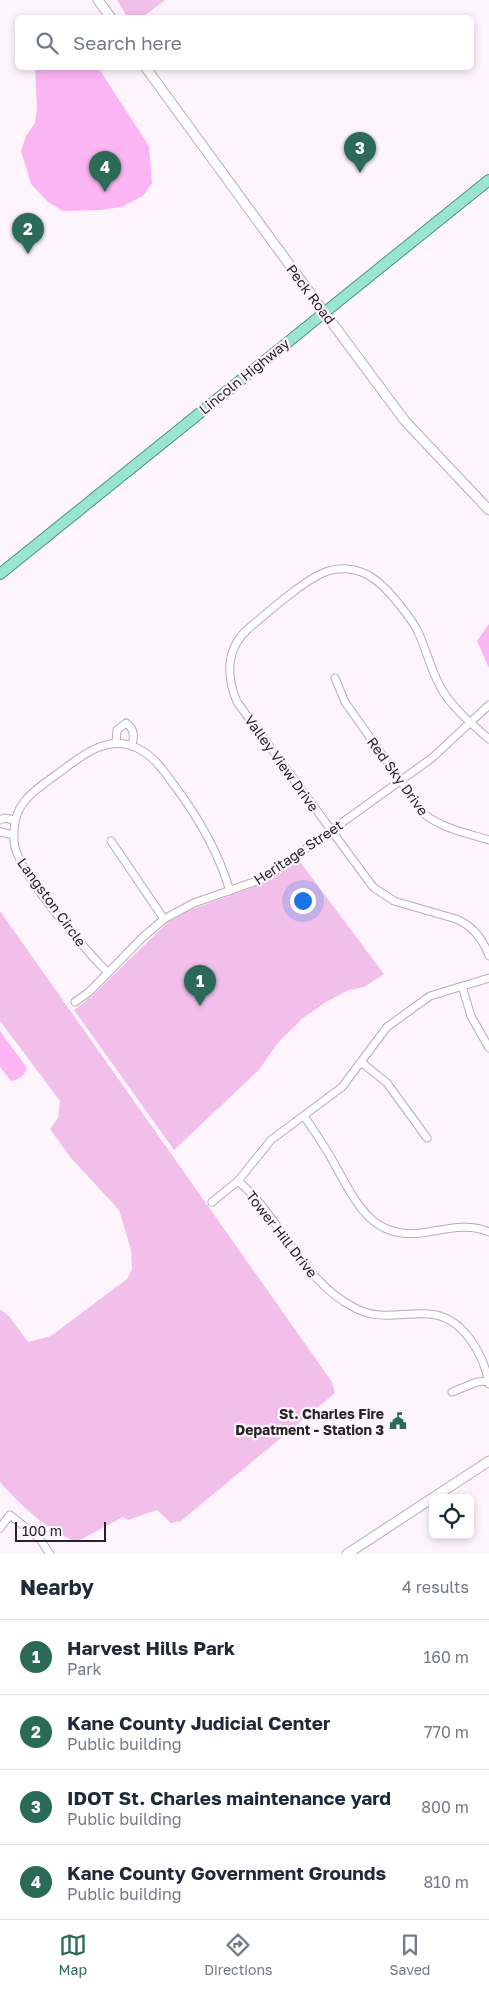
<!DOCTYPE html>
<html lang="en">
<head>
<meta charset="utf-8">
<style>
	body { margin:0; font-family:"Golos Text",sans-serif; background:#f2f2f3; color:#1f2937 }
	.controls { position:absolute; right:15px; bottom:15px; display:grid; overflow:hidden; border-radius:8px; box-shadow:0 2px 8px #0003 }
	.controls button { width:45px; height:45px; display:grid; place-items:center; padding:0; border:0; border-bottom:1px solid #e0e1e3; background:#fff; color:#1f2937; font:25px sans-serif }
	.scale { position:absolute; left:15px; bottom:12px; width:91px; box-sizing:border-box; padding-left:5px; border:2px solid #292328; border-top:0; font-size:14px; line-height:18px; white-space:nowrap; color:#292328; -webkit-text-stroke:4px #fdf4fc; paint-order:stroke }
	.you { position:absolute; left:302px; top:900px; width:18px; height:18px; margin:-12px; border:4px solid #fff; border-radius:50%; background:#1a73e8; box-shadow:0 0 0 8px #1a73e833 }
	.badge { display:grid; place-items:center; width:32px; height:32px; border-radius:50%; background:#2a6a57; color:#fff; font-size:16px; font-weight:700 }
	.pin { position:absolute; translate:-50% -41px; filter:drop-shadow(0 1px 2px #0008) }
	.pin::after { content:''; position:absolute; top:26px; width:18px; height:15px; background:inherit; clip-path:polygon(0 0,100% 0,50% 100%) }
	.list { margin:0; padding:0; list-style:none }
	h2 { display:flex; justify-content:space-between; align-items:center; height:65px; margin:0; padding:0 20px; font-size:21px }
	h2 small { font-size:16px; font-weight:400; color:#747a83 }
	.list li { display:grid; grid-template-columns:32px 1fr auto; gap:15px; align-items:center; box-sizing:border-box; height:75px; padding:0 20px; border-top:1px solid #e0e1e3 }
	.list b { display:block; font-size:19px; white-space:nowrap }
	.list p { margin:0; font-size:16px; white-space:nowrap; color:#747a83 }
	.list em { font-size:16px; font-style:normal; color:#747a83 }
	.icon { flex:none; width:28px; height:28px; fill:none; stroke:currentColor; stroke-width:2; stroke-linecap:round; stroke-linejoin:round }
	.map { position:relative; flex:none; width:489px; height:1554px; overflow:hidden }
	.search { position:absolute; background:#fff; box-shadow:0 2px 8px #0003; left:15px; right:15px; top:15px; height:55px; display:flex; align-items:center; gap:12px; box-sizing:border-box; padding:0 18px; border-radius:8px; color:#747a83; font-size:19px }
	.sheet { height:365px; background:#fff }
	nav { display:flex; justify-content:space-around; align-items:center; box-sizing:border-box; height:70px; border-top:1px solid #e0e1e3; background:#fff; font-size:14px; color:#747a83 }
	nav a { display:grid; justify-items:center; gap:2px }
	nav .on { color:#2a6a57 }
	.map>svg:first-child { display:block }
	.green { fill:#f1bfea }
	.water { fill:#fbb5f2 }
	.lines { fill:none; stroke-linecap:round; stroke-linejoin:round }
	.minor-casing { stroke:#baabb8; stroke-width:9 }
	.tertiary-casing { stroke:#baabb8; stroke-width:11 }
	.secondary-casing { stroke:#baabb8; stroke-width:11 }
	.primary-casing { stroke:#469681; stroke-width:12 }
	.minor { stroke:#fff; stroke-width:7 }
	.tertiary { stroke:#fff; stroke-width:9 }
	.secondary { stroke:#fff; stroke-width:9 }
	.primary { stroke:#9ae5d0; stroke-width:10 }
	.labels { text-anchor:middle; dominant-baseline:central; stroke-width:4.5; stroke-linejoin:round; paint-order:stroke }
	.street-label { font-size:14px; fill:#292328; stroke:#fdf4fc }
	.poi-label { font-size:14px; font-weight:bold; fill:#292328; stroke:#fdf4fc; text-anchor:end }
</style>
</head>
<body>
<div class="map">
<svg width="489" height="1554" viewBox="0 0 489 1554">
	<rect width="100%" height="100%" fill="#fdf4fc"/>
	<g class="green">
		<path d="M 117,0 L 165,0 L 143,17 L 128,18 Z"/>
		<path d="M 298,859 L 384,974 L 364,987 L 349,990 L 326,1002 L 303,1018 L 277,1044 L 259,1070 L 174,1150 L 74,1010 L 92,996 L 167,923 L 190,910 L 267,882 Z"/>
		<path d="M 0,911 L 332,1382 L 335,1393 L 181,1521 L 171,1523 L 157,1510 L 128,1520 L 123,1517 L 76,1542 C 46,1529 21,1506 0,1482 L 0,1309 L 9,1316 L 28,1342 L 51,1336 L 127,1279 L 132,1269 L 131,1250 L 119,1210 L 71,1158 L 50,1129 L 58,1118 L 60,1101 L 0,1021 Z"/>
	</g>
	<g class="water">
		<path d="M 35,68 L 99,69 L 149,146 L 152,183 L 143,196 L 122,207 L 100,210 L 63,211 L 48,202 L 31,184 L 21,151 L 26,136 L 35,123 L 37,107 Z"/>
		<path d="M 489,624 L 489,668 L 477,641 Z"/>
		<path d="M 0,1031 L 27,1068 C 26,1074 17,1081 11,1081 L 0,1067 Z"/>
	</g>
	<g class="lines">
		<g class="minor-casing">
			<g id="minor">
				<path d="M 335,678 L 345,702 L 424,814 C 444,829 466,833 489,840"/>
				<path d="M 489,739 C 473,725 456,711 444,693 C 432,675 428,654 419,634 C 414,622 406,613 398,603 C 380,580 359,562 328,571 C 306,578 267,613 248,629 C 226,648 226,676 237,702 L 373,887 L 394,901 L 456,919 C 473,926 483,939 489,956"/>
				<path d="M 116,743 L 117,730 L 126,723 C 135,730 134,735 132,746"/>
				<path d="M 0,820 L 4,818 L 15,820"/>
				<path d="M 0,832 L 14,835"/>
				<path d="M 111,841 L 164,919"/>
				<path d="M 108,973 C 85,949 17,873 14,842 C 13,828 15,813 24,802 C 32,791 45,783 56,775 C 79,758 106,733 137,748 C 154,756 163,770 174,785 C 199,818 218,851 230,891"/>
				<path d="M 462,986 L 471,1016 L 489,1048"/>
				<path d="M 75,1002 L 89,992 L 143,937 L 164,919 L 194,903 L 265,878 L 432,758 L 489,705"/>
				<path d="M 361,1062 L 387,1083 L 427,1138"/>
				<path d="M 304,1116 C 315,1132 326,1148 335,1165 C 356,1202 371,1239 421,1233 C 443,1230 468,1222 489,1232"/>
				<path d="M 238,1181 C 282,1218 300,1280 355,1308 C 379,1321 404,1312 429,1314 C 463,1316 484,1355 489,1384"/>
				<path d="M 212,1202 L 238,1181 L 271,1140 L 342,1087 L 387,1027 L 430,996 L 489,978"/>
				<path d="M 452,1392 L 477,1382 L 489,1381"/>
				<path d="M 0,1528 L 10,1515 L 39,1538 L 50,1554"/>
			</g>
		</g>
		<g class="tertiary-casing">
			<g id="tertiary">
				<path d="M 324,312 L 405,421 L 489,510"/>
				<path d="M 347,1554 L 489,1461"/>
			</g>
		</g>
		<g class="secondary-casing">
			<g id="secondary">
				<path d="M 98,0 L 111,18"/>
				<path d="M 146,68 L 324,312"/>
			</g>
		</g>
		<g class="primary-casing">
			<path id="primary" d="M 0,574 L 489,180"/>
		</g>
		<use href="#minor" class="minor"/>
		<use href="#tertiary" class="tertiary"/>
		<use href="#secondary" class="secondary"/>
		<use href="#primary" class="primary"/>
	</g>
	<defs>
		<g id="civic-bare" transform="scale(1.35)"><path d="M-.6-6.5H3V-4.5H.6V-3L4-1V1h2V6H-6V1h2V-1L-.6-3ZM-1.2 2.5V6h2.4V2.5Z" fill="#2a6a57" stroke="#fdf4fc" stroke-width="2.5" paint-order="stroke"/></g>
	</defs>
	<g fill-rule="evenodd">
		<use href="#civic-bare" x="398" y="1421"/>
	</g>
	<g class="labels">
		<g class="street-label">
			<text transform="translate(311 294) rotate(53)">Peck Road</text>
			<text transform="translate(244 376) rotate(-39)">Lincoln Highway</text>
			<text transform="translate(282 763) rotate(54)">Valley View Drive</text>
			<text transform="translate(398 776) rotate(54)">Red Sky Drive</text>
			<text transform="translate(298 852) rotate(-34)">Heritage Street</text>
			<text transform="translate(52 902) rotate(54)">Langston Circle</text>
			<text transform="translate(282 1234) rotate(52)">Tower Hill Drive</text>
		</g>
		<g class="poi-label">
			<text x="384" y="1413">St. Charles Fire<tspan x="384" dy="16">Depatment - Station 3</tspan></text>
		</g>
	</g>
</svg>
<div class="controls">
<button><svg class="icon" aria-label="locate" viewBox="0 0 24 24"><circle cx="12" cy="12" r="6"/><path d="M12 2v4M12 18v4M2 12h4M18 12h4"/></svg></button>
</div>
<div class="scale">100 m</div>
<div class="you"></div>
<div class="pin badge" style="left:200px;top:1006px">1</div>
<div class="pin badge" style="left:28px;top:254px">2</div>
<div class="pin badge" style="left:360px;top:173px">3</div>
<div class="pin badge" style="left:105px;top:192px">4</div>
<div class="search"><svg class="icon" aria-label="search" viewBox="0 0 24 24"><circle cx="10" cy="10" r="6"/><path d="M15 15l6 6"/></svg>Search here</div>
</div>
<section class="sheet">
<h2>Nearby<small>4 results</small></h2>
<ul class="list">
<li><span class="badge">1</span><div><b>Harvest Hills Park</b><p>Park</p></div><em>160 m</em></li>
<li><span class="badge">2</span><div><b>Kane County Judicial Center</b><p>Public building</p></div><em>770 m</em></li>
<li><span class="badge">3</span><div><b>IDOT St. Charles maintenance yard</b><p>Public building</p></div><em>800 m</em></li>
<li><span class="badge">4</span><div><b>Kane County Government Grounds</b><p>Public building</p></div><em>810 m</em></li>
</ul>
</section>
<nav>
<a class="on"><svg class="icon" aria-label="map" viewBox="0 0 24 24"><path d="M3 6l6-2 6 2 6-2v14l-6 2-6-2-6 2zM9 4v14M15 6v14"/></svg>Map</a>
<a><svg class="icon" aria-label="directions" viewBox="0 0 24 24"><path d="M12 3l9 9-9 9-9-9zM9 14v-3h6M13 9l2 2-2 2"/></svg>Directions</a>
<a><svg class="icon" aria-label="saved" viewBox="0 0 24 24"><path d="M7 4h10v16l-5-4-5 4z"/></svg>Saved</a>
</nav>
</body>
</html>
